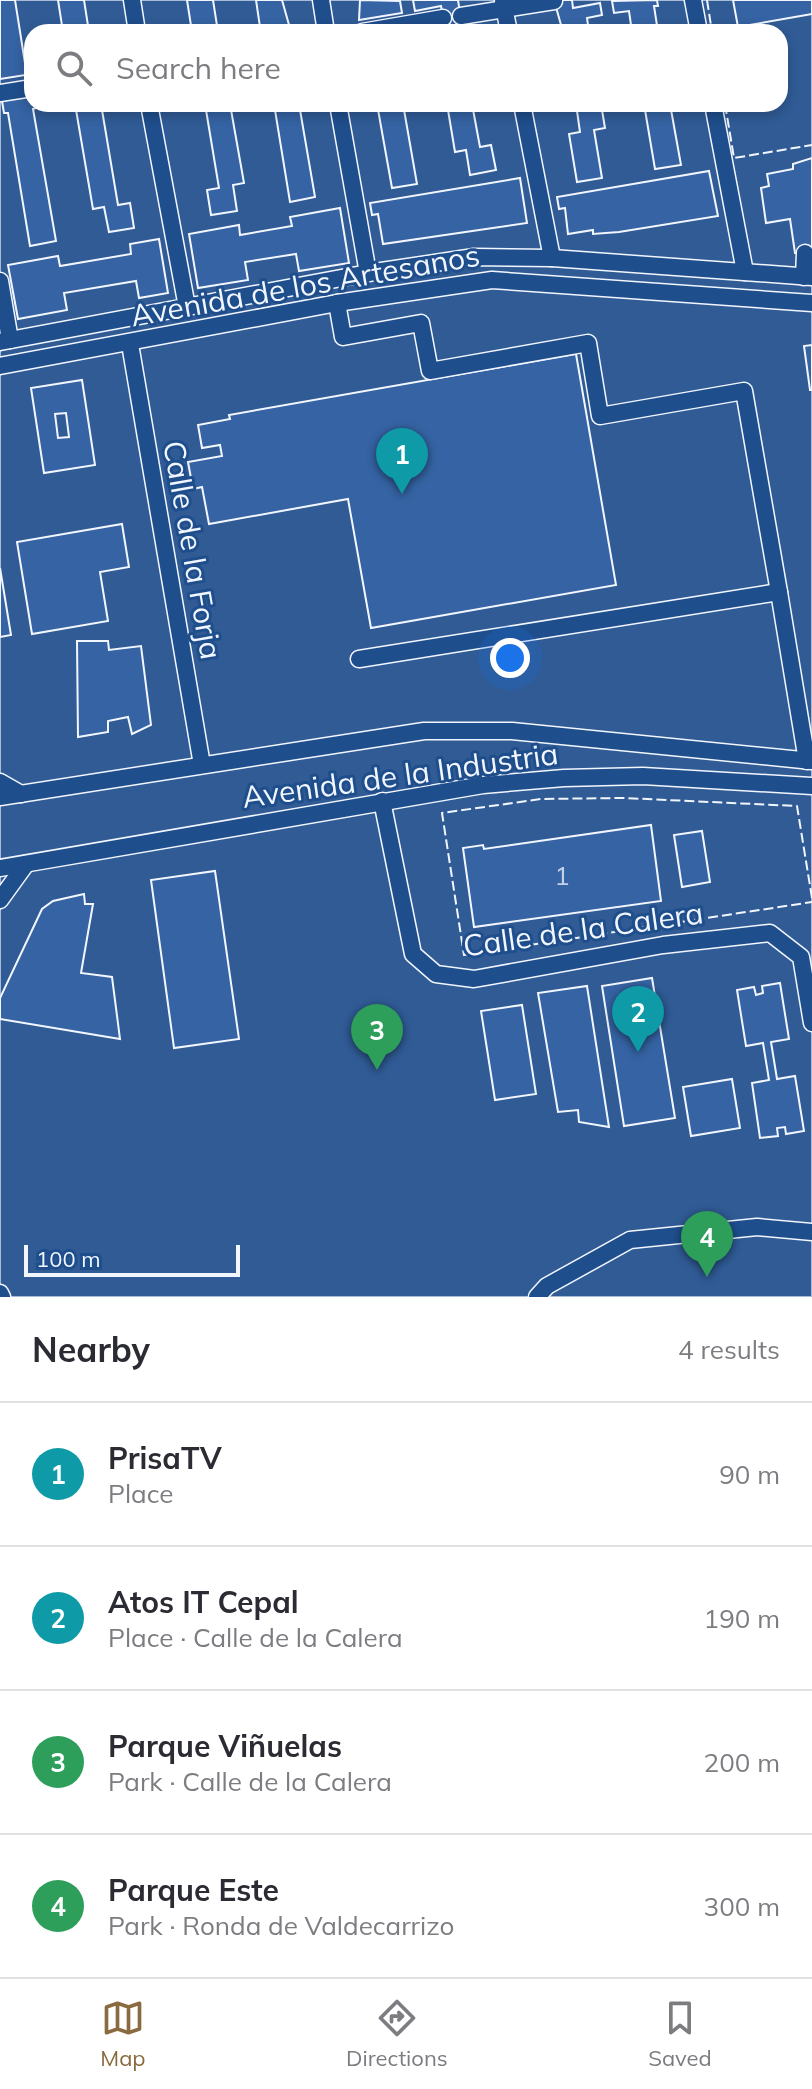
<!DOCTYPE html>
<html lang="en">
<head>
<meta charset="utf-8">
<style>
	body { margin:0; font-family:Mulish,sans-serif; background:#f7f7f7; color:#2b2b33 }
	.scale { position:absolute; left:24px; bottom:20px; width:216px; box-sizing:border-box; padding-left:8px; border:4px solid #f2f6ff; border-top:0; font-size:22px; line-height:28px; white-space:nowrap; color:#f2f6ff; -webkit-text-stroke:6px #1f4e8c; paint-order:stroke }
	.you { position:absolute; left:510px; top:658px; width:28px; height:28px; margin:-20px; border:6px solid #fff; border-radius:50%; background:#1a73e8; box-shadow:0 0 0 12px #1a73e833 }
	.badge { display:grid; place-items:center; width:52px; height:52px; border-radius:50%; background:#8a6a3f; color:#fff; font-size:26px; font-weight:700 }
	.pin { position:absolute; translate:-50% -66px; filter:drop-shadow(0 2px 4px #0008) }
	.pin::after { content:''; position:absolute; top:42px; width:28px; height:24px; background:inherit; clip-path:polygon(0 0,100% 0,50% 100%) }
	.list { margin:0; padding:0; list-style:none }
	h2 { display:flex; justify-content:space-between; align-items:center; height:104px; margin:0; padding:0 32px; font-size:34px }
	h2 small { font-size:26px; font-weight:400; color:#7c7c81 }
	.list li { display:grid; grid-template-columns:52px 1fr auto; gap:24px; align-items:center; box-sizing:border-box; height:144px; padding:0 32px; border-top:2px solid #e1e1e2 }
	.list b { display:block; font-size:30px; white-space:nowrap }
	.list p { margin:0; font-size:26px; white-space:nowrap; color:#7c7c81 }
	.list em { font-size:26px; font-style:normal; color:#7c7c81 }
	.icon { flex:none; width:44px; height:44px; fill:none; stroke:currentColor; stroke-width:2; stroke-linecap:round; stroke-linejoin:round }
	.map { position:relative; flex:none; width:812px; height:1297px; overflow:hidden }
	.search { position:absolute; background:#fff; box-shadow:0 4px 12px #0003; left:24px; right:24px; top:24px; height:88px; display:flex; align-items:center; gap:20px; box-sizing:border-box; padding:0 28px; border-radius:24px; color:#7c7c81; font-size:30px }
	.sheet { height:680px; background:#fff }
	nav { display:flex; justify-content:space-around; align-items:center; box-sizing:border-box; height:112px; border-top:2px solid #e1e1e2; background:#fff; font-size:22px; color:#7c7c81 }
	nav a { display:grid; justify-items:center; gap:4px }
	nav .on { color:#8a6a3f }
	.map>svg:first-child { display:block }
	.built { fill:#305b95; stroke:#a8bbd7; stroke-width:2; fill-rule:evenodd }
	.building { fill:#3563a3; stroke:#f2f6ff; stroke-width:2; fill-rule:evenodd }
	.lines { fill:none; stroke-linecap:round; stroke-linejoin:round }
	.minor-casing { stroke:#f2f6ff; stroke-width:19 }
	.minor { stroke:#1f4e8c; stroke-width:16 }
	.fence { stroke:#f2f6ff; stroke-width:2; stroke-dasharray:10 4; stroke-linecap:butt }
	.labels { text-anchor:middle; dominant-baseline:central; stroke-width:6; stroke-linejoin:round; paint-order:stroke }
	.number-label { font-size:26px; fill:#c3d1e8 }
	.street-label { font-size:30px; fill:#f2f6ff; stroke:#1f4e8c }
</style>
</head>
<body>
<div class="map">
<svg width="812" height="1297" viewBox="0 0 812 1297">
	<rect width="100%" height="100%" fill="#1f4e8c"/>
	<path class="built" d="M 0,0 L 812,0 L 812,1297 L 0,1297 ZM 32,32 L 780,32 L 780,104 L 32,104 Z"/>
	<g class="building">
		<path d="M 0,0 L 15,0 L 25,63 L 32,61 L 32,74 L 0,79 Z"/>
		<path d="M 58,0 L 84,0 L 89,32 L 63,32 Z"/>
		<path d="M 187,0 L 213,0 L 218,32 L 192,32 Z"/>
		<path d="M 256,0 L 282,0 L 291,32 L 247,32 L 246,29 L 260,27 Z"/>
		<path d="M 360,0 L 400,1 L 402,13 L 359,20 Z"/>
		<path d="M 413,0 L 458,0 L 463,32 L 421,32 L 445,28 L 441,6 L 415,11 Z"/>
		<path d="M 554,0 L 572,0 L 573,8 L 600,3 L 602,15 L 587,18 L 589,32 L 563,32 Z"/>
		<path d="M 657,0 L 658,6 L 654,6 L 658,32 L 632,32 L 629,11 L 614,13 L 612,1 Z"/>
		<path d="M 733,0 L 812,0 L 812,14 L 738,27 Z"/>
		<path d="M 32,96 L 32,104 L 47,104 L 33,109 L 56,241 L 30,246 L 8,113 L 4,113 L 2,101 Z"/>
		<path d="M 75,104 L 101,104 L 118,205 L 130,203 L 134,228 L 109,232 L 104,207 L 93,209 Z"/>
		<path d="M 205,104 L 230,104 L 244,183 L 233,185 L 237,211 L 211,215 L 207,190 L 219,188 Z"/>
		<path d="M 274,104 L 299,104 L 315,197 L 290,202 Z"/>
		<path d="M 377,104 L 403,104 L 417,184 L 392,188 Z"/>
		<path d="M 447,104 L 472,104 L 480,147 L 491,145 L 496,170 L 470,175 L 466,150 L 455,152 Z"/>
		<path d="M 576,104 L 601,104 L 605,128 L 594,130 L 602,178 L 577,182 L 569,134 L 580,132 Z"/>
		<path d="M 644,104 L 670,104 L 681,165 L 655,169 Z"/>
		<path d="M 812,158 L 812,254 L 795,253 L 790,219 L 766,223 L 761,188 L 769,186 L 767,174 L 793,169 L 793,164 Z"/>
		<path d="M 709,171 L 718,216 L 619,232 L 593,234 L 593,230 L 568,234 L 565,208 L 559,209 L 557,197 Z"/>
		<path d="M 520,178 L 527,223 L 383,244 L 378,214 L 372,215 L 370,203 Z"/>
		<path d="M 340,208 L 349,263 L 299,271 L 296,254 L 245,262 L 248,280 L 198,288 L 189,234 L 239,225 L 240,235 L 292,226 L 290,217 Z"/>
		<path d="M 159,239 L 168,293 L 139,298 L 136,281 L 64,293 L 67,310 L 18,319 L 8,265 L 58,256 L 60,266 L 131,254 L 130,244 Z"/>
		<path d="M 812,345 L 812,390 L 810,390 L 804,346 Z"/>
		<path d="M 576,354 L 616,585 L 371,628 L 348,499 L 209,524 L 202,487 L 193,489 L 188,462 L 222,456 L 220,445 L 202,448 L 198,425 L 230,419 L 229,415 Z"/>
		<path d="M 82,380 L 95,465 L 44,473 L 31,388 ZM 66,413 L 69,437 L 58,438 L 55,414 Z"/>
		<path d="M 122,524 L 129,567 L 100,572 L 108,621 L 32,634 L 17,542 Z"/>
		<path d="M 0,568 L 11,635 L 0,637 Z"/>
		<path d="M 77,641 L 108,641 L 109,650 L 141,646 L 151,725 L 132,734 L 128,717 L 108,721 L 108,732 L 78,737 Z"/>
		<path d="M 651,825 L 661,901 L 474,927 L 463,848 L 483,845 L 484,849 Z"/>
		<path d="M 702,831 L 710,882 L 682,887 L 674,835 Z"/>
		<path d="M 215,871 L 239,1039 L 174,1048 L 151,880 Z"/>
		<path d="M 84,894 L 85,904 L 93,904 L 81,973 L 112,977 L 120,1039 L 0,1019 L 0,998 L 42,909 L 53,901 Z"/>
		<path d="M 652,978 L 675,1118 L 624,1126 L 602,986 Z"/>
		<path d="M 780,983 L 789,1039 L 771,1042 L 777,1079 L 795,1076 L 804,1131 L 786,1134 L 785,1127 L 777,1128 L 778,1136 L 760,1138 L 752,1083 L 769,1080 L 763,1043 L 746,1046 L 737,990 L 754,987 L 756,995 L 763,993 L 762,986 Z"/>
		<path d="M 587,986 L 609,1127 L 579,1122 L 578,1110 L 558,1112 L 538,993 Z"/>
		<path d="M 522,1005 L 536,1094 L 495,1100 L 481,1011 Z"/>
		<path d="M 732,1079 L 740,1128 L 691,1136 L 683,1087 Z"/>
	</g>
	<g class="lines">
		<g class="minor-casing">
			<g id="minor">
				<path d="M 132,0 L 137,32"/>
				<path d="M 321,0 L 326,32"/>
				<path d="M 693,0 L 699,32"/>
				<path d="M 503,2 L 509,32"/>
				<path d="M 461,16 L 554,1"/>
				<path d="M 362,32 L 443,18"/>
				<path d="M 0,93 L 32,88"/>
				<path d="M 149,104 L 187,307"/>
				<path d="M 338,104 L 368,273"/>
				<path d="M 522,104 L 552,258"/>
				<path d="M 713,104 L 745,272"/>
				<path d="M 804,277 L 805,253"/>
				<path d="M 0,281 L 10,340"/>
				<path d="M 337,303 L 343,337 L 421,323 L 430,371 L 588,343 L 600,416 L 744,391 L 779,592"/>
				<path d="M 0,342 L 368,273 L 474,257 L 552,258 L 812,277"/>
				<path d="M 130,344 L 202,765"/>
				<path d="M 0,366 L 337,303 L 492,280 L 812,303"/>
				<path d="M 359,659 L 779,592 L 807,761"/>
				<path d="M 0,782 L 21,794"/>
				<path d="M 0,797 L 424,731 L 512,731 L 812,761"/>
				<path d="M 382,801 L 413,954 L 436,974 L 474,979 L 663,945 L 770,933 L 801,957 L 812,1023"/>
				<path d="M 0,868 L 483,785 L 564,778 L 643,776 L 812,786"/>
				<path d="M 0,900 L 26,864"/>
				<path d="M 0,1293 L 2,1297"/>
				<path d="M 537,1297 L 547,1286 L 630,1240 L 757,1227 L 812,1232"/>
			</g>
		</g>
		<use href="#minor" class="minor"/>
		<g class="fence">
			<path d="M 707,0 L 712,32"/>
			<path d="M 725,104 L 734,158 L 812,145"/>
			<path d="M 812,898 L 797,806 L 624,798 L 541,799 L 442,813 L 464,955 L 812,902"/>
		</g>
	</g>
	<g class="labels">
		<g class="number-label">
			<text x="562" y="875">1</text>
		</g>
		<g class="street-label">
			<text transform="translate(305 285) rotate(-10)">Avenida de los Artesanos</text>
			<text transform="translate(193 550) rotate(80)">Calle de la Forja</text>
			<text transform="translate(400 775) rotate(-8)">Avenida de la Industria</text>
			<text transform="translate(583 929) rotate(-8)">Calle de la Calera</text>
		</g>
	</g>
</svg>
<div class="scale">100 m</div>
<div class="you"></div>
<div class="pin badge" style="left:402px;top:494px;background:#0f9aa8">1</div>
<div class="pin badge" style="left:638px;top:1052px;background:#0f9aa8">2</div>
<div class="pin badge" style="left:377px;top:1070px;background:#2e9e5b">3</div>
<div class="pin badge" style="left:707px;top:1277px;background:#2e9e5b">4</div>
<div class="search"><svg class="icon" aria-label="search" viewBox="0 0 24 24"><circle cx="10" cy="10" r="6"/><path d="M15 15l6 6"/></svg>Search here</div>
</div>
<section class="sheet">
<h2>Nearby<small>4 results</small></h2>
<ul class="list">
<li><span class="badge" style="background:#0f9aa8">1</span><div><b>PrisaTV</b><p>Place</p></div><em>90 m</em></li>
<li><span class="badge" style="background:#0f9aa8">2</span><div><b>Atos IT Cepal</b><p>Place · Calle de la Calera</p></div><em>190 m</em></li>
<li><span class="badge" style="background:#2e9e5b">3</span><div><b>Parque Viñuelas</b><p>Park · Calle de la Calera</p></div><em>200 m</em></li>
<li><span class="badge" style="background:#2e9e5b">4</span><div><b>Parque Este</b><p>Park · Ronda de Valdecarrizo</p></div><em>300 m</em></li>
</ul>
</section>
<nav>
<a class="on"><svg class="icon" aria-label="map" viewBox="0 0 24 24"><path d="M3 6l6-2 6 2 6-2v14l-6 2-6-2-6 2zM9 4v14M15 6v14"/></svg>Map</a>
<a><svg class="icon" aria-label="directions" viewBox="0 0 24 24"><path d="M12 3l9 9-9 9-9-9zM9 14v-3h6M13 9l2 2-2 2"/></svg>Directions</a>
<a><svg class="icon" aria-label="saved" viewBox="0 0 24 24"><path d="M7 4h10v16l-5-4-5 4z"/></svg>Saved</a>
</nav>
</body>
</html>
